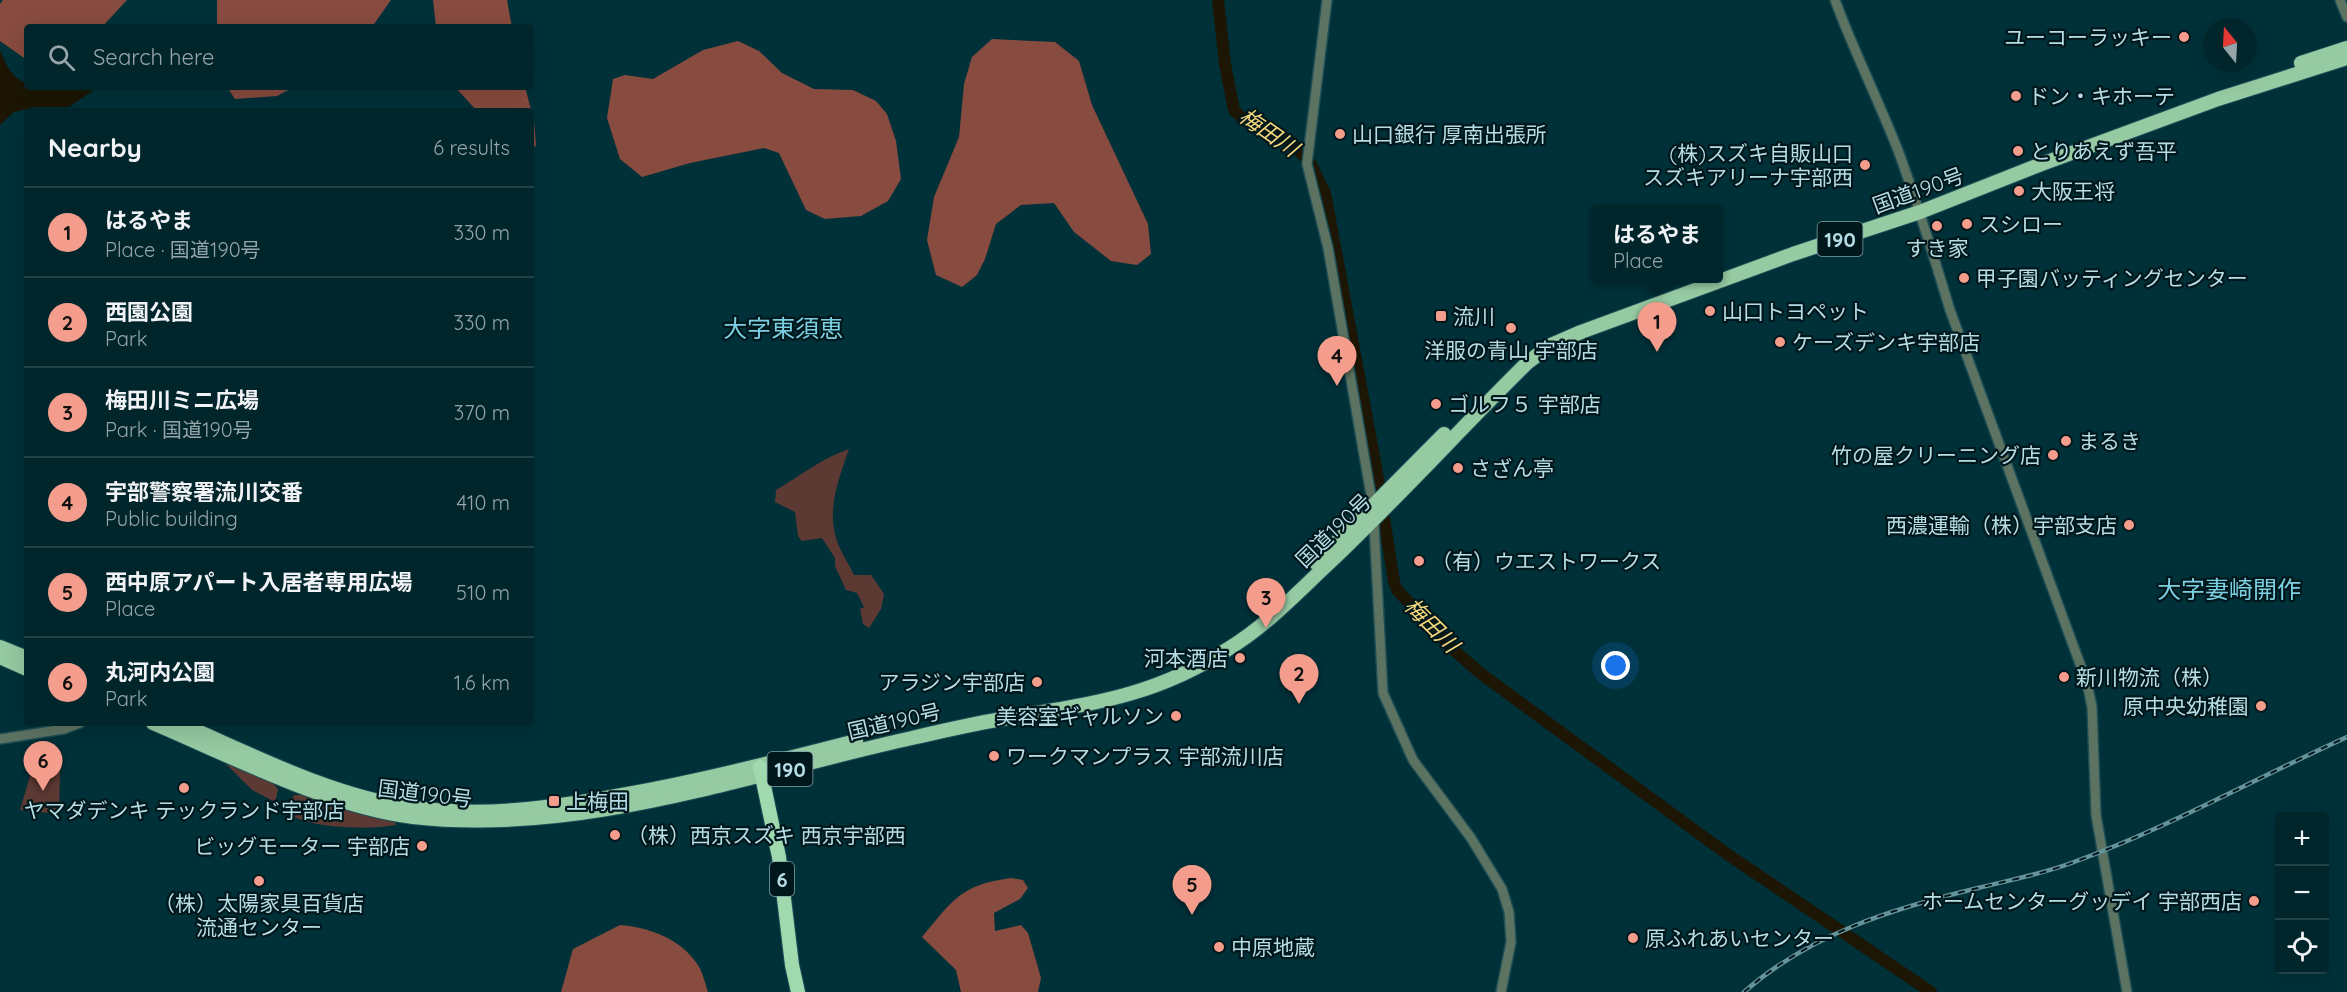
<!DOCTYPE html>
<html lang="en">
<head>
<meta charset="utf-8">
<style>
	body { margin:0; font-family:Quicksand,"Noto Sans JP",sans-serif; background:#0a2d33; color:#f1f3f6 }
	.controls { position:absolute; right:18px; bottom:18px; display:grid; overflow:hidden; border-radius:6px; box-shadow:0 6px 24px #0002 }
	.controls button { width:54px; height:54px; display:grid; place-items:center; padding:0; border:0; border-bottom:2px solid #224247; background:#00252b; color:#f1f3f6; font:30px sans-serif }
	.compass { position:absolute; left:2203px; top:18px; width:54px; height:54px; border-radius:50%; background:#00252b; box-shadow:0 6px 24px #0002; rotate:342deg }
	.you { position:absolute; left:1616px; top:666px; width:21px; height:21px; margin:-15px; border:4px solid #fff; border-radius:50%; background:#1a73e8; box-shadow:0 0 0 9px #1a73e833 }
	.badge { display:grid; place-items:center; width:39px; height:39px; border-radius:50%; background:#f49d8c; color:#111; font-size:20px; font-weight:700 }
	.pin { position:absolute; translate:-50% -50px; filter:drop-shadow(0 2px 3px #0008) }
	.pin::after { content:''; position:absolute; top:32px; width:21px; height:18px; background:inherit; clip-path:polygon(0 0,100% 0,50% 100%) }
	.popup { position:absolute; left:1591px; top:205px; width:132px; height:78px; box-sizing:border-box; display:grid; place-content:center; border-radius:6px; background:#00252b; filter:drop-shadow(0 2px 4px #0005); font-size:20px; white-space:nowrap; color:#95a5a9 }
	.popup b { font-size:22px; color:#f1f3f6 }
	.popup::after { content:''; position:absolute; left:50%; top:100%; margin-left:-12px; border:12px solid transparent; border-top-color:#00252b }
	.list { margin:0; padding:0; list-style:none }
	h2 { display:flex; justify-content:space-between; align-items:center; height:78px; margin:0; padding:0 24px; font-size:26px }
	h2 small { font-size:20px; font-weight:400; color:#95a5a9 }
	.list li { display:grid; grid-template-columns:39px 1fr auto; gap:18px; align-items:center; box-sizing:border-box; height:90px; padding:0 24px; border-top:2px solid #224247 }
	.list b { display:block; font-size:22px; white-space:nowrap }
	.list p { margin:0; font-size:20px; white-space:nowrap; color:#95a5a9 }
	.list em { font-size:20px; font-style:normal; color:#95a5a9 }
	.icon { flex:none; width:33px; height:33px; fill:none; stroke:currentColor; stroke-width:2; stroke-linecap:round; stroke-linejoin:round }
	.map { position:relative; flex:none; width:2347px; height:992px; overflow:hidden }
	.search { position:absolute; background:#00252b; box-shadow:0 6px 24px #0002; left:24px; top:24px; width:510px; height:66px; display:flex; align-items:center; gap:15px; box-sizing:border-box; padding:0 21px; border-radius:6px; color:#95a5a9; font-size:22px }
	.panel { position:absolute; background:#00252b; box-shadow:0 6px 24px #0002; left:24px; top:108px; width:510px; height:618px; border-radius:6px }
	.map>svg:first-child { display:block }
	.green { fill:#5c3932 }
	.forest { fill:#884b3f }
	.water { fill:#1d1604 }
	.lines { fill:none; stroke-linecap:round; stroke-linejoin:round }
	.river { stroke:#1d1604; stroke-width:12 }
	.tertiary-casing { stroke:#1d4d55; stroke-width:12 }
	.trunk-casing { stroke:#1d4d55; stroke-width:16 }
	.motorway-casing { stroke:#1d4d55; stroke-width:16 }
	.tertiary { stroke:#5d7362; stroke-width:9 }
	.trunk { stroke:#96caa2; stroke-width:14 }
	.motorway { stroke:#9fd9ad; stroke-width:14 }
	.rail-casing { stroke:#66929a; stroke-width:4.5 }
	.rail { stroke:#00171c; stroke-width:2; stroke-dasharray:7; stroke-linecap:butt }
	.poi-dot { fill:#f49d8c; stroke:#00171c; stroke-width:2 }
	.labels { text-anchor:middle; dominant-baseline:central; stroke-width:4.5; stroke-linejoin:round; paint-order:stroke }
	.shield { fill:#00171c; stroke:#7fa2a9; stroke-width:1.5 }
	.shield-label { font-size:20px; font-weight:bold; fill:#b6dde5 }
	.poi-label { font-size:21px; fill:#b6dde5; stroke:#00171c; text-anchor:start }
	.street-label { font-size:21px; fill:#b6dde5; stroke:#00171c }
	.water-label { font-size:22px; font-style:italic; fill:#f5d87d; stroke:#00171c }
	.quarter-label { font-size:24px; fill:#7bcfe0; stroke:#00171c }
</style>
</head>
<body>
<div class="map">
<svg width="2347" height="992" viewBox="0 0 2347 992">
	<rect width="100%" height="100%" fill="#003139"/>
	<g class="green">
		<path d="M 849,449 C 839,479 826,509 837,541 C 841,553 849,564 854,575 L 871,575 L 884,594 L 881,609 L 869,628 L 863,624 L 860,609 L 864,607 L 857,593 L 846,590 L 835,566 L 835,558 L 822,538 L 802,541 L 798,536 L 795,512 L 775,502 L 776,490 C 800,476 822,458 849,449 Z"/>
		<path d="M 221,759 L 272,782 L 278,789 L 276,799 L 273,801 L 252,790 Z"/>
		<path d="M 32,769 L 60,772 L 59,814 L 20,810 Z"/>
		<path d="M 294,795 L 306,795 L 340,807 L 395,822 L 396,825 C 369,830 310,829 287,813 L 287,808 Z"/>
	</g>
	<g class="forest">
		<path d="M 3,0 L 127,0 L 102,27 L 27,27 L 27,60 L 0,41 L 0,4 Z"/>
		<path d="M 217,0 L 391,0 L 372,27 L 217,27 Z"/>
		<path d="M 433,0 L 507,0 L 512,27 L 436,27 Z"/>
		<path d="M 992,39 L 1055,42 L 1079,61 L 1092,105 L 1148,224 L 1151,254 L 1137,265 L 1111,261 L 1074,232 L 1054,203 L 1021,205 L 996,224 L 985,259 L 977,275 L 962,287 L 936,275 L 927,240 L 934,197 L 959,137 L 964,84 L 972,57 Z"/>
		<path d="M 738,41 L 759,51 L 782,73 L 814,89 L 853,90 L 876,101 L 887,114 L 896,141 L 901,179 L 888,201 L 861,216 L 825,219 L 806,210 L 779,153 L 764,148 L 690,163 L 642,177 L 620,159 L 607,118 L 613,79 L 625,75 L 653,79 L 703,50 Z"/>
		<path d="M 227,87 L 294,87 L 277,96 L 235,99 Z"/>
		<path d="M 455,87 L 525,87 L 534,121 L 536,145 L 531,151 L 531,111 L 477,111 Z"/>
		<path d="M 1011,878 L 1023,880 L 1028,888 L 1020,899 L 994,913 L 995,931 L 1021,925 L 1028,933 L 1041,978 L 1038,992 L 961,992 L 956,970 L 922,937 C 953,900 960,885 1011,878 Z"/>
		<path d="M 620,925 C 649,927 681,939 698,965 C 703,973 705,983 708,992 L 561,992 L 573,949 Z"/>
	</g>
	<path class="water" d="M 0,50 C 6,64 11,78 27,83 L 27,87 L 98,87 L 69,107 L 35,107 L 14,112 L 0,125 Z"/>
	<g class="lines">
		<path class="river" d="M 1218,0 L 1225,64 L 1234,110 L 1244,120 L 1290,141 L 1311,164 L 1325,193 L 1376,467 L 1394,582 L 1397,590 L 1455,651 L 1480,673 L 1727,854 L 1931,992"/>
		<g class="tertiary-casing">
			<g id="tertiary">
				<path d="M 1327,0 L 1307,164 L 1328,248 L 1373,507 L 1383,693 L 1413,760 L 1471,838 L 1502,889 L 1509,912 L 1511,942 L 1501,992"/>
				<path d="M 1835,0 C 1854,52 1879,101 1899,153 C 1918,205 1934,257 1950,310 L 2087,683 L 2092,707 L 2096,815 L 2127,992"/>
				<path d="M 2340,0 L 2347,17"/>
				<path d="M 0,739 L 64,729 L 80,723"/>
			</g>
		</g>
		<g class="trunk-casing">
			<g id="trunk">
				<path d="M 2301,63 L 2347,48"/>
				<path d="M 1316,563 L 1444,434"/>
				<path d="M 0,647 L 27,658"/>
				<path d="M 0,657 L 27,669"/>
				<path d="M 153,723 C 231,756 329,807 413,817 C 583,836 748,774 912,738 C 942,731 972,724 1002,719 C 1088,704 1152,698 1228,649 C 1266,626 1296,594 1328,564 C 1397,499 1460,429 1528,362 L 1551,345 L 1581,332 L 1793,254 L 1920,212 L 2039,165 L 2218,99 L 2347,58"/>
				<path d="M 179,723 C 253,755 329,795 409,807 C 480,818 552,808 622,795 C 701,781 778,761 856,741"/>
			</g>
		</g>
		<g class="motorway-casing">
			<path id="motorway" d="M 760,767 L 779,857 L 792,965 L 798,992"/>
		</g>
		<use href="#tertiary" class="tertiary"/>
		<use href="#trunk" class="trunk"/>
		<use href="#motorway" class="motorway"/>
		<g class="rail-casing">
			<path id="rail" d="M 1744,992 C 1810,934 1894,908 1978,888 C 2010,880 2043,874 2074,862 C 2168,828 2256,778 2347,737"/>
		</g>
		<use href="#rail" class="rail"/>
	</g>
	<g class="poi-dot">
		<circle cx="2184" cy="37" r="6"/>
		<circle cx="2016" cy="96" r="6"/>
		<circle cx="1340" cy="134" r="6"/>
		<circle cx="2018" cy="151" r="6"/>
		<circle cx="1865" cy="165" r="6"/>
		<circle cx="2019" cy="191" r="6"/>
		<circle cx="1967" cy="224" r="6"/>
		<circle cx="1937" cy="226" r="6"/>
		<circle cx="1964" cy="278" r="6"/>
		<circle cx="1710" cy="311" r="6"/>
		<rect x="1435" y="310" width="12" height="12" rx="3"/>
		<circle cx="1511" cy="328" r="6"/>
		<circle cx="1780" cy="342" r="6"/>
		<circle cx="1436" cy="404" r="6"/>
		<circle cx="2066" cy="441" r="6"/>
		<circle cx="2053" cy="455" r="6"/>
		<circle cx="1458" cy="468" r="6"/>
		<circle cx="2129" cy="525" r="6"/>
		<circle cx="1419" cy="561" r="6"/>
		<circle cx="1240" cy="658" r="6"/>
		<circle cx="2064" cy="677" r="6"/>
		<circle cx="1037" cy="682" r="6"/>
		<circle cx="2261" cy="706" r="6"/>
		<circle cx="1176" cy="716" r="6"/>
		<circle cx="994" cy="756" r="6"/>
		<circle cx="184" cy="788" r="6"/>
		<rect x="548" y="795" width="12" height="12" rx="3"/>
		<circle cx="615" cy="835" r="6"/>
		<circle cx="422" cy="846" r="6"/>
		<circle cx="259" cy="881" r="6"/>
		<circle cx="2254" cy="901" r="6"/>
		<circle cx="1633" cy="938" r="6"/>
		<circle cx="1219" cy="947" r="6"/>
	</g>
	<g class="labels">
		<g class="shield">
			<rect x="1817.5" y="222" width="45" height="34" rx="4.5"/>
			<rect x="767.5" y="752" width="45" height="34" rx="4.5"/>
			<rect x="770" y="862" width="24" height="34" rx="4.5"/>
		</g>
		<g class="shield-label">
			<text x="1840" y="239">190</text>
			<text x="790" y="769">190</text>
			<text x="782" y="879">6</text>
		</g>
		<g class="poi-label">
			<text x="2172" y="37" text-anchor="end">ユーコーラッキー</text>
			<text x="2028" y="96">ドン・キホーテ</text>
			<text x="1352" y="134">山口銀行 厚南出張所</text>
			<text x="2030" y="151">とりあえず吾平</text>
			<text x="1853" y="153" text-anchor="end">(株)スズキ自販山口<tspan x="1853" dy="24">スズキアリーナ宇部西</tspan></text>
			<text x="2031" y="191">大阪王将</text>
			<text x="1979" y="224">スシロー</text>
			<text x="1937" y="248" text-anchor="middle">すき家</text>
			<text x="1976" y="278">甲子園バッティングセンター</text>
			<text x="1722" y="311">山口トヨペット</text>
			<text x="1453" y="316">流川</text>
			<text x="1792" y="342">ケーズデンキ宇部店</text>
			<text x="1511" y="350" text-anchor="middle">洋服の青山 宇部店</text>
			<text x="1448" y="404">ゴルフ５ 宇部店</text>
			<text x="2078" y="441">まるき</text>
			<text x="2041" y="455" text-anchor="end">竹の屋クリーニング店</text>
			<text x="1470" y="468">さざん亭</text>
			<text x="2117" y="525" text-anchor="end">西濃運輸（株）宇部支店</text>
			<text x="1431" y="561">（有）ウエストワークス</text>
			<text x="1228" y="658" text-anchor="end">河本酒店</text>
			<text x="2076" y="677">新川物流（株）</text>
			<text x="1025" y="682" text-anchor="end">アラジン宇部店</text>
			<text x="2249" y="706" text-anchor="end">原中央幼稚園</text>
			<text x="1164" y="716" text-anchor="end">美容室ギャルソン</text>
			<text x="1006" y="756">ワークマンプラス 宇部流川店</text>
			<text x="566" y="801">上梅田</text>
			<text x="184" y="810" text-anchor="middle">ヤマダデンキ テックランド宇部店</text>
			<text x="627" y="835">（株）西京スズキ 西京宇部西</text>
			<text x="410" y="846" text-anchor="end">ビッグモーター 宇部店</text>
			<text x="2242" y="901" text-anchor="end">ホームセンターグッデイ 宇部西店</text>
			<text x="259" y="903" text-anchor="middle">（株）太陽家具百貨店<tspan x="259" dy="24">流通センター</tspan></text>
			<text x="1645" y="938">原ふれあいセンター</text>
			<text x="1231" y="947">中原地蔵</text>
		</g>
		<g class="street-label">
			<text transform="translate(1918 190) rotate(-20)">国道190号</text>
			<text transform="translate(1333 530) rotate(-44)">国道190号</text>
			<text transform="translate(894 721) rotate(-13)">国道190号</text>
			<text transform="translate(425 793) rotate(7)">国道190号</text>
		</g>
		<g class="water-label">
			<text transform="translate(1269 132) rotate(35)">梅田川</text>
			<text transform="translate(1432 625) rotate(45)">梅田川</text>
		</g>
		<g class="quarter-label">
			<text x="783" y="328">大字東須恵</text>
			<text x="2229" y="589">大字妻崎開作</text>
		</g>
	</g>
</svg>
<div class="controls">
<button>+</button>
<button>−</button>
<button><svg class="icon" aria-label="locate" viewBox="0 0 24 24"><circle cx="12" cy="12" r="6"/><path d="M12 2v4M12 18v4M2 12h4M18 12h4"/></svg></button>
</div>
<svg class="compass" viewBox="-18 -18 36 36"><path d="M0-13l5 13h-10z" fill="#e53935"/><path d="M0 13l5-13h-10z" fill="#95a5a9"/></svg>
<div class="you"></div>
<div class="pin badge" style="left:1657px;top:352px">1</div>
<div class="popup"><b>はるやま</b>Place</div>
<div class="pin badge" style="left:1299px;top:704px">2</div>
<div class="pin badge" style="left:1266px;top:628px">3</div>
<div class="pin badge" style="left:1337px;top:386px">4</div>
<div class="pin badge" style="left:1192px;top:915px">5</div>
<div class="pin badge" style="left:43px;top:791px">6</div>
<div class="search"><svg class="icon" aria-label="search" viewBox="0 0 24 24"><circle cx="10" cy="10" r="6"/><path d="M15 15l6 6"/></svg>Search here</div>
<section class="panel">
<h2>Nearby<small>6 results</small></h2>
<ul class="list">
<li><span class="badge">1</span><div><b>はるやま</b><p>Place · 国道190号</p></div><em>330 m</em></li>
<li><span class="badge">2</span><div><b>西園公園</b><p>Park</p></div><em>330 m</em></li>
<li><span class="badge">3</span><div><b>梅田川ミニ広場</b><p>Park · 国道190号</p></div><em>370 m</em></li>
<li><span class="badge">4</span><div><b>宇部警察署流川交番</b><p>Public building</p></div><em>410 m</em></li>
<li><span class="badge">5</span><div><b>西中原アパート入居者専用広場</b><p>Place</p></div><em>510 m</em></li>
<li><span class="badge">6</span><div><b>丸河内公園</b><p>Park</p></div><em>1.6 km</em></li>
</ul>
</section>
</div>
</body>
</html>
